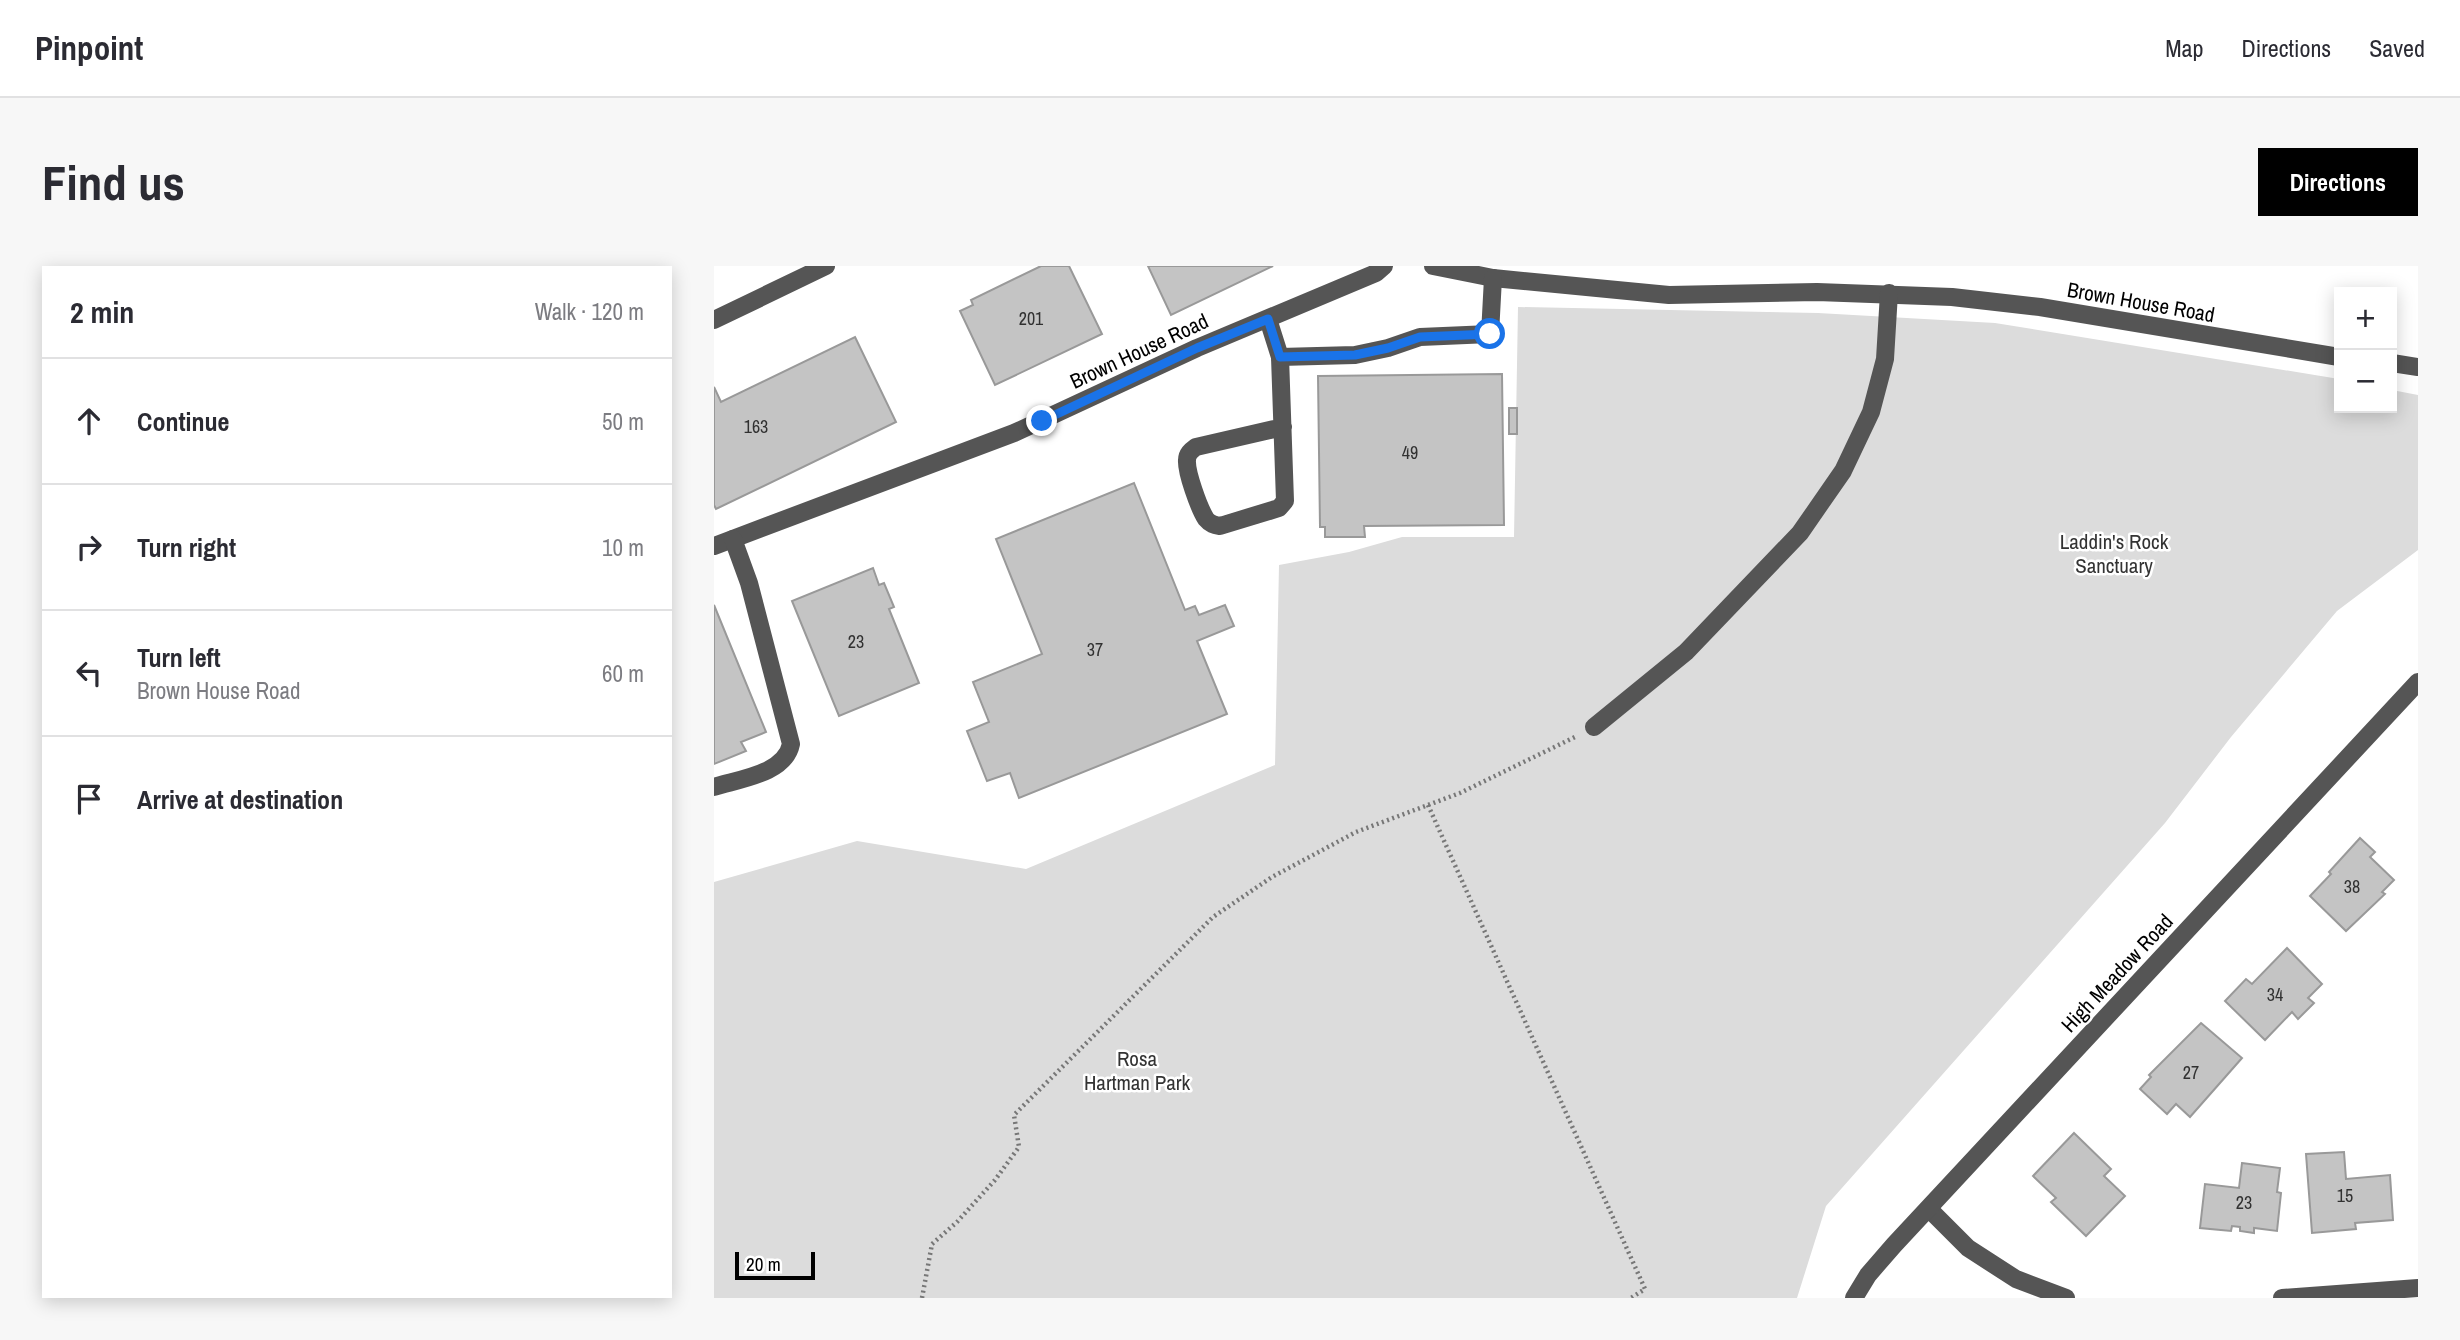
<!DOCTYPE html>
<html lang="en">
<head>
<meta charset="utf-8">
<style>
	body { margin:0; font-family:"Archivo Narrow",sans-serif; background:#f7f7f7; color:#2b2b33 }
	.controls { position:absolute; right:21px; top:21px; display:grid; overflow:hidden; border-radius:0px; box-shadow:0 4px 18px #0003 }
	.controls button { width:63px; height:63px; display:grid; place-items:center; padding:0; border:0; border-bottom:2px solid #e1e1e2; background:#fff; color:#2b2b33; font:35px sans-serif }
	.scale { position:absolute; left:21px; bottom:18px; width:80px; box-sizing:border-box; padding-left:7px; border:4px solid #000; border-top:0; font-size:19px; line-height:24px; white-space:nowrap; color:#000; -webkit-text-stroke:5px #fff; paint-order:stroke }
	.stop { position:absolute; width:21px; height:21px; margin:-16px; border:5px solid #1a73e8; border-radius:50%; background:#fff }
	.stop.end { background:#1a73e8; border-color:#fff; box-shadow:0 2px 7px #0008 }
	.list { margin:0; padding:0; list-style:none }
	h2 { display:flex; justify-content:space-between; align-items:center; height:91px; margin:0; padding:0 28px; font-size:30px }
	h2 small { font-size:23px; font-weight:400; color:#7c7c81 }
	.list li { display:grid; grid-template-columns:46px 1fr auto; gap:21px; align-items:center; box-sizing:border-box; height:126px; padding:0 28px; border-top:2px solid #e1e1e2 }
	.list b { display:block; font-size:26px; white-space:nowrap }
	.list p { margin:0; font-size:23px; white-space:nowrap; color:#7c7c81 }
	.list em { font-size:23px; font-style:normal; color:#7c7c81 }
	.icon { flex:none; width:38px; height:38px; fill:none; stroke:currentColor; stroke-width:2; stroke-linecap:round; stroke-linejoin:round }
	.map { position:relative; flex:none; width:1704px; height:1032px; overflow:hidden; border-radius:0px }
	header { display:flex; align-items:center; gap:42px; box-sizing:border-box; height:98px; padding:0 35px; background:#fff; border-bottom:2px solid #e1e1e2 }
	header strong { font-size:33px }
	nav { display:flex; gap:38px; margin-inline-start:auto; font-size:24px }
	.intro { display:flex; align-items:center; justify-content:space-between; box-sizing:border-box; height:168px; padding:0 42px }
	h1 { margin:0; font-size:49px }
	.button { padding:18px 32px; border-radius:0px; background:#000; color:#fff; font-size:24px; font-weight:700 }
	main { display:flex; gap:42px; padding:0 42px }
	aside { flex:1; background:#fff; border-radius:0px; box-shadow:0 4px 18px #0003 }
	.map>svg:first-child { display:block }
	.green { fill:#dcdcdc }
	.building { fill:#c4c4c4; stroke:#999; stroke-width:2 }
	.lines { fill:none; stroke-linecap:round; stroke-linejoin:round }
	.path { stroke:#777; stroke-width:4.5; stroke-dasharray:2 3.5; stroke-linecap:butt }
	.minor { stroke:#555; stroke-width:18 }
	.route { stroke:#1a73e8; stroke-width:9 }
	.labels { text-anchor:middle; dominant-baseline:central; stroke-width:5; stroke-linejoin:round; paint-order:stroke }
	.number-label { font-size:18px; fill:#313131 }
	.street-label { font-size:21px; fill:#000; stroke:#fff }
	.park-label { font-size:21px; fill:#333; stroke:#fff }
</style>
</head>
<body>
<header>
<strong>Pinpoint</strong>
<nav><a>Map</a><a>Directions</a><a>Saved</a></nav>
</header>
<div class="intro"><h1>Find us</h1><a class="button">Directions</a></div>
<main>
<aside>
<h2>2 min<small>Walk · 120 m</small></h2>
<ul class="list">
<li><svg class="icon" aria-label="ahead" viewBox="0 0 24 24"><path d="M12 20V5M6 11l6-6 6 6"/></svg><div><b>Continue</b></div><em>50 m</em></li>
<li><svg class="icon" aria-label="right" viewBox="0 0 24 24"><path d="M7 20v-9h11M14 6l5 5-5 5"/></svg><div><b>Turn right</b></div><em>10 m</em></li>
<li><svg class="icon" aria-label="left" viewBox="0 0 24 24"><path d="M17 20v-9H6M10 6l-5 5 5 5"/></svg><div><b>Turn left</b><p>Brown House Road</p></div><em>60 m</em></li>
<li><svg class="icon" aria-label="arrive" viewBox="0 0 24 24"><path d="M6 21V4h12l-3 4 3 4H6"/></svg><div><b>Arrive at destination</b></div></li>
</ul>
</aside>
<div class="map">
<svg width="1704" height="1032" viewBox="0 0 1704 1032">
	<rect width="100%" height="100%" fill="#fff"/>
	<path class="green" d="M 804,41 L 1104,47 L 1281,57 L 1625,113 L 1625,142 L 1678,142 L 1678,124 L 1704,129 L 1704,284 L 1623,345 L 1517,471 L 1451,557 L 1112,940 L 1083,1032 L 0,1032 L 0,616 L 143,575 L 312,603 L 561,499 L 565,299 L 635,286 L 688,271 L 800,271 Z"/>
	<g class="building">
		<path d="M 327,0 L 355,0 L 388,68 L 281,119 L 246,45 L 259,39 L 257,34 Z"/>
		<path d="M 434,0 L 559,0 L 457,49 Z"/>
		<path d="M 141,71 L 182,156 L 2,243 L 0,239 L 0,121 L 7,136 Z"/>
		<path d="M 788,108 L 790,259 L 650,260 L 651,271 L 611,271 L 611,261 L 606,261 L 604,110 Z"/>
		<rect x="795" y="142" width="8" height="26"/>
		<path d="M 420,217 L 471,344 L 481,340 L 485,349 L 511,339 L 520,360 L 483,375 L 513,448 L 305,532 L 296,507 L 273,515 L 253,465 L 275,456 L 259,416 L 328,388 L 282,273 Z"/>
		<path d="M 159,302 L 165,319 L 170,317 L 180,341 L 175,343 L 205,417 L 125,450 L 78,335 Z"/>
		<path d="M 0,339 L 52,466 L 27,476 L 32,485 L 0,498 Z"/>
		<path d="M 1646,572 L 1661,586 L 1656,591 L 1680,614 L 1668,626 L 1671,628 L 1632,665 L 1596,630 L 1617,608 L 1615,606 Z"/>
		<path d="M 1573,682 L 1608,718 L 1594,732 L 1600,737 L 1584,753 L 1578,746 L 1551,774 L 1511,735 L 1532,713 L 1538,718 Z"/>
		<path d="M 1487,757 L 1528,792 L 1476,851 L 1462,838 L 1453,848 L 1426,823 L 1437,811 L 1435,809 Z"/>
		<path d="M 1360,867 L 1397,903 L 1390,910 L 1411,930 L 1372,970 L 1337,936 L 1342,932 L 1319,910 Z"/>
		<path d="M 1630,886 L 1632,913 L 1676,909 L 1679,954 L 1641,957 L 1642,963 L 1598,967 L 1592,888 Z"/>
		<path d="M 1528,897 L 1566,902 L 1563,926 L 1567,927 L 1563,965 L 1540,962 L 1540,967 L 1526,965 L 1526,961 L 1518,960 L 1517,965 L 1486,962 L 1491,918 L 1525,922 Z"/>
	</g>
	<g class="lines">
		<g class="path">
			<path d="M 714,539 L 931,1023 L 917,1032"/>
			<path d="M 208,1032 L 218,978 L 243,956 L 281,914 L 305,881 L 300,849 L 499,651 L 558,611 L 642,566 L 746,527 L 861,471"/>
		</g>
		<g class="minor">
			<path d="M 719,0 L 779,12 L 955,29 L 1103,26 L 1238,31 L 1326,41 L 1625,91"/>
			<path d="M 554,53 L 566,91 L 571,235 L 565,242 L 506,260 C 500,259 496,258 492,253 C 485,242 472,206 473,194 C 473,187 478,184 482,181 L 569,161"/>
			<path d="M 0,54 L 112,0"/>
			<path d="M 566,91 L 641,89 L 674,82 L 706,71 L 776,68 L 779,12"/>
			<path d="M 1678,97 L 1704,101"/>
			<path d="M 0,280 L 300,167 L 483,82 L 662,7 L 670,0"/>
			<path d="M 880,461 L 972,386 L 1086,267 L 1129,205 L 1157,146 L 1171,93 L 1175,27"/>
			<path d="M 0,521 C 25,513 71,508 77,478 L 35,317 L 19,273"/>
			<path d="M 1215,943 L 1254,982 L 1302,1013 L 1352,1032"/>
			<path d="M 1140,1032 L 1154,1009 L 1180,979 L 1704,416"/>
			<path d="M 1568,1032 L 1704,1022"/>
		</g>
	</g>
	<g class="lines">
		<path class="route" d="M 328,155 L 483,82 L 554,53 L 566,91 L 641,89 L 674,82 L 706,71 L 776,68"/>
	</g>
	<g class="labels">
		<g class="number-label">
			<text x="317" y="52">201</text>
			<text x="42" y="160">163</text>
			<text x="696" y="186">49</text>
			<text x="142" y="375">23</text>
			<text x="381" y="383">37</text>
			<text x="1638" y="620">38</text>
			<text x="1561" y="728">34</text>
			<text x="1477" y="806">27</text>
			<text x="1631" y="929">15</text>
			<text x="1530" y="936">23</text>
		</g>
		<g class="street-label">
			<text transform="translate(1427 36) rotate(10)">Brown House Road</text>
			<text transform="translate(425 85) rotate(-25)">Brown House Road</text>
			<text transform="translate(1403 707) rotate(-47)">High Meadow Road</text>
		</g>
		<g class="park-label">
			<text x="1400" y="275">Laddin's Rock<tspan x="1400" dy="24">Sanctuary</tspan></text>
			<text x="423" y="792">Rosa<tspan x="423" dy="24">Hartman Park</tspan></text>
		</g>
	</g>
</svg>
<div class="controls">
<button>+</button>
<button>−</button>
</div>
<div class="scale">20 m</div>
<div class="stop" style="left:776px;top:68px"></div>
<div class="stop end" style="left:328px;top:155px"></div>
</div>
</main>
</body>
</html>
